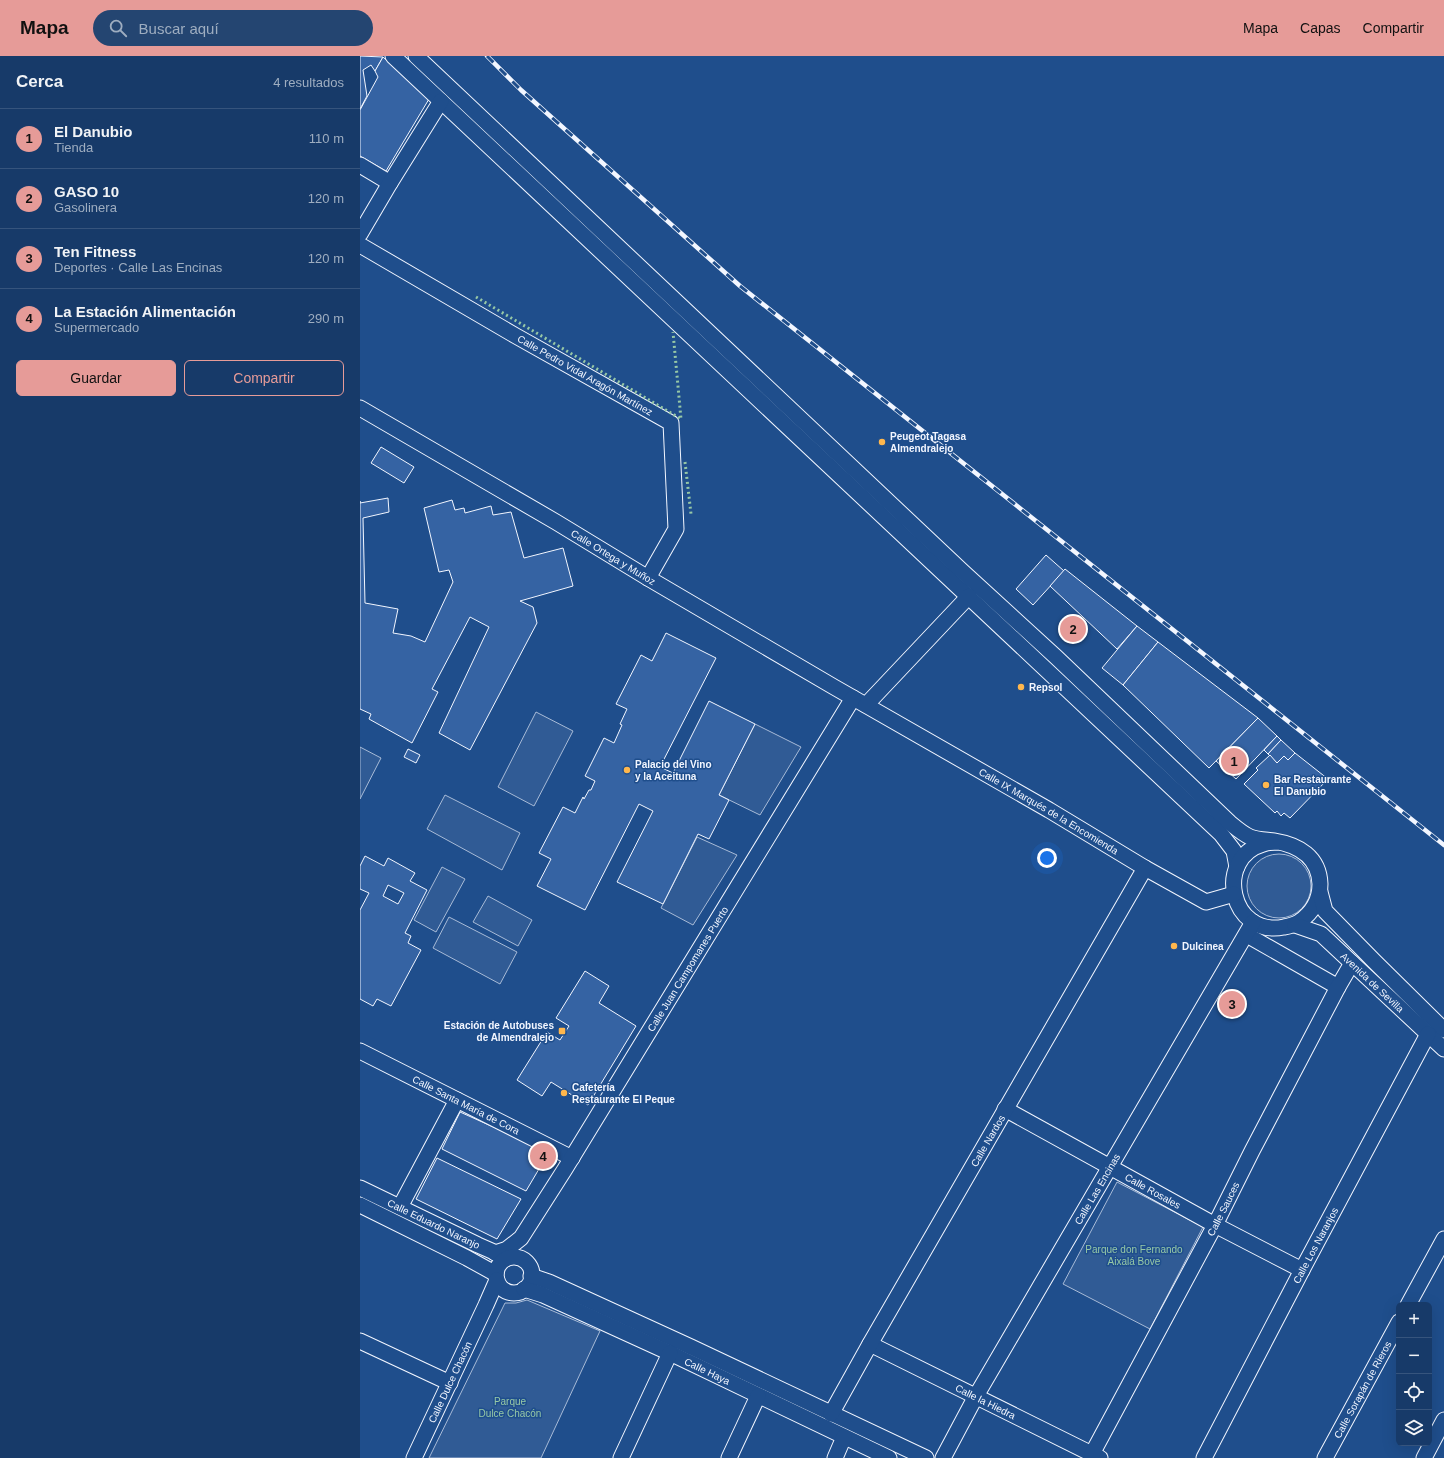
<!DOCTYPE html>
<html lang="es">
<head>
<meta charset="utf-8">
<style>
	body { margin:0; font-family:Arial,sans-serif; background:#244571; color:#f1f3f6 }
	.controls { position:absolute; right:12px; bottom:12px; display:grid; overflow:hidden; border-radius:6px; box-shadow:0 4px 16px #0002 }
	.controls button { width:36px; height:36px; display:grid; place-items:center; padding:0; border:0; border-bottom:1px solid #36547d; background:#173a69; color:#f1f3f6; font:20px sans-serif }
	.you { position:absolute; left:687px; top:802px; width:14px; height:14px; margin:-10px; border:3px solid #fff; border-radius:50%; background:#1a73e8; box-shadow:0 0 0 6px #1a73e833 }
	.badge { display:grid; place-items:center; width:26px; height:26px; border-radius:50%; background:#e69b98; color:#111; font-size:13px; font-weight:700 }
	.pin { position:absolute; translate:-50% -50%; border:2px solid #fff; box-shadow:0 1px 4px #0006 }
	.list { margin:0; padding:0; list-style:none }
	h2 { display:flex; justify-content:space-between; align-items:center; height:52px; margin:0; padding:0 16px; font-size:17px }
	h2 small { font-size:13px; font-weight:400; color:#9eadc0 }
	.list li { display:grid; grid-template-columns:26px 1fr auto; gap:12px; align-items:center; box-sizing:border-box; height:60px; padding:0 16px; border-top:1px solid #36547d }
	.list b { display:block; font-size:15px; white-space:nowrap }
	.list p { margin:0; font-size:13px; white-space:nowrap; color:#9eadc0 }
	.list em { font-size:13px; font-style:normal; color:#9eadc0 }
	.actions { display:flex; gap:8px; padding:12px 16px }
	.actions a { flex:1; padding:9px 0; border:1px solid #e69b98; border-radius:6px; text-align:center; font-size:14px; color:#e69b98 }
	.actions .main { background:#e69b98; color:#111 }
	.icon { flex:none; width:22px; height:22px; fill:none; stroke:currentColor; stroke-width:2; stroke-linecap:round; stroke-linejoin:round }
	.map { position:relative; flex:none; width:1084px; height:1402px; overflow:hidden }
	header { display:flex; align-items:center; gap:24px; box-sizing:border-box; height:56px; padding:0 20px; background:#e69b98; color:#111 }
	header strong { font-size:19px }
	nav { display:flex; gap:22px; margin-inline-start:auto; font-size:14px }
	.search { width:280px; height:36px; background:#244571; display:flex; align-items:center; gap:10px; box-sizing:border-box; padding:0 14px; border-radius:22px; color:#9eadc0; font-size:15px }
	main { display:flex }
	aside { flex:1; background:#173a69 }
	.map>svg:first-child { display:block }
	.green { fill:#305b95; stroke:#a8bbd7 }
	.building { fill:#3563a3; stroke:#f2f6ff; fill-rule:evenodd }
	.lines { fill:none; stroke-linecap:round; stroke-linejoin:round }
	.minor-casing { stroke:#f2f6ff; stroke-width:17 }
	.minor { stroke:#1f4e8c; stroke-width:15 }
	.rail-casing { stroke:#f2f6ff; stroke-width:4.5 }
	.rail { stroke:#1f4e8c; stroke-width:3; stroke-dasharray:9; stroke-linecap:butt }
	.hedge { stroke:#97c8a6; stroke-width:3; stroke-dasharray:2 3; stroke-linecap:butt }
	.poi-dot { fill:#ffb74d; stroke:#1f4e8c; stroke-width:1.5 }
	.labels { text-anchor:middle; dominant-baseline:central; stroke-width:3; stroke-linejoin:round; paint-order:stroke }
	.street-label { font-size:10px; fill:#f2f6ff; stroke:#1f4e8c }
	.poi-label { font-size:10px; font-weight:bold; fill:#f2f6ff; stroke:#1f4e8c; text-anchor:start }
	.park-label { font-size:10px; fill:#97c8a6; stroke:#1f4e8c }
</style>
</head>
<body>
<header>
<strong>Mapa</strong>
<div class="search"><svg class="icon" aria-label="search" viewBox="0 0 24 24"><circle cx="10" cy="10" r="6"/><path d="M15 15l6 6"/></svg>Buscar aquí</div>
<nav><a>Mapa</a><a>Capas</a><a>Compartir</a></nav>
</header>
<main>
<aside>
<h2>Cerca<small>4 resultados</small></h2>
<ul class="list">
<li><span class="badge">1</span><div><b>El Danubio</b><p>Tienda</p></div><em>110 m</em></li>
<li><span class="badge">2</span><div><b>GASO 10</b><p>Gasolinera</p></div><em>120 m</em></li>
<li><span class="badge">3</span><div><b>Ten Fitness</b><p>Deportes · Calle Las Encinas</p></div><em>120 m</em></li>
<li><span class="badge">4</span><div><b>La Estación Alimentación</b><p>Supermercado</p></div><em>290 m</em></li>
</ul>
<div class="actions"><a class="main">Guardar</a><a>Compartir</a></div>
</aside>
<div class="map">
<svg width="1084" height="1402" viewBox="0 0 1084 1402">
	<rect width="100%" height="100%" fill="#1f4e8c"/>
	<g class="green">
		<path d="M 176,656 L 213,675 L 174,750 L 138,731 Z"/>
		<path d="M 395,668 L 441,691 L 400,759 L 359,739 Z"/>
		<path d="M 0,691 L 21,702 L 0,743 Z"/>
		<path d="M 85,739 L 160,777 L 142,814 L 67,773 Z"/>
		<path d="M 337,781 L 377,799 L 333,869 L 301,852 Z"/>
		<circle cx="919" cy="830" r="32"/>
		<path d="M 82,811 L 105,823 L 76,876 L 54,864 Z"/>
		<path d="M 128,840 L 172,864 L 158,890 L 113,866 Z"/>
		<path d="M 89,861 L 157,896 L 140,928 L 73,892 Z"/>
		<path d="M 757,1126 L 843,1171 L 790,1273 L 703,1228 Z"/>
		<path d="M 167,1244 L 240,1275 L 181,1402 L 69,1402 L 145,1247 L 156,1247 Z"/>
	</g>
	<g class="building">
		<path d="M 0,0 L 23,1 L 15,15 L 11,9 L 3,14 L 7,40 L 0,53 Z"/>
		<path d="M 23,1 L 69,43 L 26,115 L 0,100 L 0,54 L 18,21 L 15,15 Z"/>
		<path d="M 21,391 L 54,411 L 44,427 L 11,407 Z"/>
		<path d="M 28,442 L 29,456 L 3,462 L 5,547 L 38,553 L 33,577 L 51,580 L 65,586 L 93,526 L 89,514 L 79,516 L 64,452 L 92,444 L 95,454 L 104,452 L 105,457 L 131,450 L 133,459 L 151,456 L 164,502 L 203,492 L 213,530 L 160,545 L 173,551 L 177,567 L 110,694 L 79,677 L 129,571 L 110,561 L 72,633 L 78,636 L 52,687 L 9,663 L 11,658 L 0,653 L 0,445 L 0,447 Z"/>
		<path d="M 686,499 L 704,515 L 673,549 L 656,533 Z"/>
		<path d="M 705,513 L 777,570 L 757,593 L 690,530 Z"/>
		<path d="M 777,570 L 798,586 L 763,629 L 742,612 Z"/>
		<path d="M 306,577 L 356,602 L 300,711 L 313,717 L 349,645 L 395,668 L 359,739 L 369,744 L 349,783 L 338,778 L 303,848 L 257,826 L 293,755 L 279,748 L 225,854 L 177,830 L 191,803 L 179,797 L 203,751 L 215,757 L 223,741 L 224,743 L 229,734 L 231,734 L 235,725 L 225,720 L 244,682 L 254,687 L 262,669 L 260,668 L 267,653 L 256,648 L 281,599 L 292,605 Z"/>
		<path d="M 798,586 L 898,662 L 849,712 L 763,629 Z"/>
		<path d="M 898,662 L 917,680 L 876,723 L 856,705 Z"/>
		<path d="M 917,680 L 921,684 L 908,698 L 904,694 Z"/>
		<path d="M 921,684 L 935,697 L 928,704 L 924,700 L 917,707 L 908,698 Z"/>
		<path d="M 48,693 L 60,699 L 56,707 L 44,701 Z"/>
		<path d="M 935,697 L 968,723 L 930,762 L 924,757 L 921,760 L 917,755 L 915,757 L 884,728 L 898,714 L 896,712 L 910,699 L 917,707 L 924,700 L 928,704 Z"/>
		<path d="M 5,800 L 24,810 L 28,802 L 55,817 L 50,825 L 67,834 L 45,877 L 51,880 L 48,887 L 61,894 L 31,950 L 17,943 L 13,950 L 0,943 L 0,854 L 9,837 L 0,833 L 0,810 ZM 28,829 L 44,837 L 38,848 L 23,840 Z"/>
		<path d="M 225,915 L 249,930 L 239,947 L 276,970 L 228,1049 L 191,1026 L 182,1040 L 157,1024 L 187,976 L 200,984 L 209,970 L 196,962 Z"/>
		<path d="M 100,1056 L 189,1096 L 166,1135 L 82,1093 Z"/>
		<path d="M 77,1102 L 161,1143 L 137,1183 L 56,1143 Z"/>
	</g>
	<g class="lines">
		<g class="minor-casing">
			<g id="minor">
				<path d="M 33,0 L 861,778 L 874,795 L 877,811"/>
				<path d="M 56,0 L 603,516 L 696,601 L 870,767 C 876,772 883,778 890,781 C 897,784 907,784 914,785 C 939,789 959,801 960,828 C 960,845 952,857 939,866 C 934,869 930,870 924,871 C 870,882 854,802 903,788 C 908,786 914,786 919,786"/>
				<path d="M 0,109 L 30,127"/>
				<path d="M 0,178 L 30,127 L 81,45"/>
				<path id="s1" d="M 0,189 L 156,280 L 311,367 L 316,473 L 288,522"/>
				<path id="s2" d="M 0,352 L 196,466 L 288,522 L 474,631 L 689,754 L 785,812 L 846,846 L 874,838"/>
				<path d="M 506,649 L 609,540"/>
				<path d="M 960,836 L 965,855 L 1014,905 L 1084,974"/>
				<path id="s3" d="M 935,869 L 961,878 L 1084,993"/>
				<path d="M 887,879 L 978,931"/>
				<path id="s4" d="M 0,995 L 212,1102"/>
				<path id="s5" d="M 645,1053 L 855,1169 L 942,1214"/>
				<path id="s6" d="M 0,1132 L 118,1189 L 143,1200"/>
				<path d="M 0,1149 L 107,1202 L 136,1218"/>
				<path d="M 40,1151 L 97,1044"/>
				<path id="s7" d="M 135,1197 L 147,1193 L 161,1182 L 205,1113 L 493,642"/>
				<circle cx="154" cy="1219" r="18"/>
				<path d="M 171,1220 L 189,1226 L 331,1291 L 566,1402"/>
				<path id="s8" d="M 164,1233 L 183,1239 L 310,1297 L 529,1402"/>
				<path d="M 1048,1249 L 1084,1183"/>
				<path d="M 0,1285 L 90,1327"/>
				<path id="s9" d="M 510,1288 L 740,1402"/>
				<path id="s10" d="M 471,1358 L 510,1288 L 785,812"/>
				<path id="s11" d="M 732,1398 L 855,1169 L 892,1095 L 978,931 L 992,907"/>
				<path id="s12" d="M 54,1402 L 126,1249 L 137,1224"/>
				<path d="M 261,1402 L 310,1297"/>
				<path d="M 369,1402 L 398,1340"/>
				<path d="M 475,1402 L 484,1381"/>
				<path id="s13" d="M 583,1402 L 616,1340 L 893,866"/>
				<path id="s14" d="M 844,1402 L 942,1214 L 1068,978"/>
				<path id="s15" d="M 965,1402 L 1039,1266"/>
				<path d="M 1064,1402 L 1084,1364"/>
			</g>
		</g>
		<use href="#minor" class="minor"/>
		<g class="rail-casing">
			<path id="rail" d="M 127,0 L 161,34 L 380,230 L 1084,789"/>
		</g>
		<use href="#rail" class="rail"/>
		<g class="hedge">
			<path d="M 116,241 L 321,363 L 313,276"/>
			<path d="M 325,406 L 331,458"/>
		</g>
	</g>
	<g class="poi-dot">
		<circle cx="522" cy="386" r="4"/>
		<circle cx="661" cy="631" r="4"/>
		<circle cx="267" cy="714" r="4"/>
		<circle cx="906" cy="729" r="4"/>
		<circle cx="814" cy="890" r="4"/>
		<rect x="198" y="971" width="8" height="8" rx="2"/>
		<circle cx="204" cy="1037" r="4"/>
	</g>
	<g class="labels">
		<g class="street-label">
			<text stroke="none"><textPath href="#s1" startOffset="260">Calle Pedro Vidal Aragón Martínez</textPath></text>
			<text stroke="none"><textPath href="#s2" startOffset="294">Calle Ortega y Muñoz</textPath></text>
			<text stroke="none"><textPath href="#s2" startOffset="798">Calle IX Marqués de la Encomienda</textPath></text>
			<text stroke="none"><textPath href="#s7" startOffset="347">Calle Juan Campomanes Puerto</textPath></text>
			<text stroke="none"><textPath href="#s3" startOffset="98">Avenida de Sevilla</textPath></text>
			<text stroke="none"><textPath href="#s4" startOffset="119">Calle Santa María de Cora</textPath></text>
			<text stroke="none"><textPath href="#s10" startOffset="315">Calle Nardos</textPath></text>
			<text stroke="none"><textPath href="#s13" startOffset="310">Calle Las Encinas</textPath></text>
			<text stroke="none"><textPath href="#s5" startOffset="169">Calle Rosales</textPath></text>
			<text stroke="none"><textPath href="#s11" startOffset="278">Calle Sauces</textPath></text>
			<text stroke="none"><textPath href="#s6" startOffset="82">Calle Eduardo Naranjo</textPath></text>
			<text stroke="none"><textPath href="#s14" startOffset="240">Calle Los Naranjos</textPath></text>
			<text stroke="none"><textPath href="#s8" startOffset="201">Calle Haya</textPath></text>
			<text stroke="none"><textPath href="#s12" startOffset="84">Calle Dulce Chacón</textPath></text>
			<text stroke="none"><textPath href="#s15" startOffset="78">Calle Sorapán de Rieros</textPath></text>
			<text stroke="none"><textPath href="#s9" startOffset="129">Calle la Hiedra</textPath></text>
		</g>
		<g class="poi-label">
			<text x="530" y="380">Peugeot Tagasa<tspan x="530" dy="12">Almendralejo</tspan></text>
			<text x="669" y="631">Repsol</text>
			<text x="275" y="708">Palacio del Vino<tspan x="275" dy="12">y la Aceituna</tspan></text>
			<text x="914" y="723">Bar Restaurante<tspan x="914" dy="12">El Danubio</tspan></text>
			<text x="822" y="890">Dulcinea</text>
			<text x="194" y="969" text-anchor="end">Estación de Autobuses<tspan x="194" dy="12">de Almendralejo</tspan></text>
			<text x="212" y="1031">Cafetería<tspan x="212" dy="12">Restaurante El Peque</tspan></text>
		</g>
		<g class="park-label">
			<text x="774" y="1193">Parque don Fernando<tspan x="774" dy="12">Aixalá Bove</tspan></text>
			<text x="150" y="1345">Parque<tspan x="150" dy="12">Dulce Chacón</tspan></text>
		</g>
	</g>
</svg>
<div class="controls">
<button>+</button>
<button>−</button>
<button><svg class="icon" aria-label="locate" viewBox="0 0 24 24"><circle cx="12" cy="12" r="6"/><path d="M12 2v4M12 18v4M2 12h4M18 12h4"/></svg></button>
<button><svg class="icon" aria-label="layers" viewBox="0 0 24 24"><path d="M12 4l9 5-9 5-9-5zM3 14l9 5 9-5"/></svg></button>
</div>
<div class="you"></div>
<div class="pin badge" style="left:874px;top:705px">1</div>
<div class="pin badge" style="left:713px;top:573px">2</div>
<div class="pin badge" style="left:872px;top:948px">3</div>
<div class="pin badge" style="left:183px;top:1100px">4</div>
</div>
</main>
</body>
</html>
